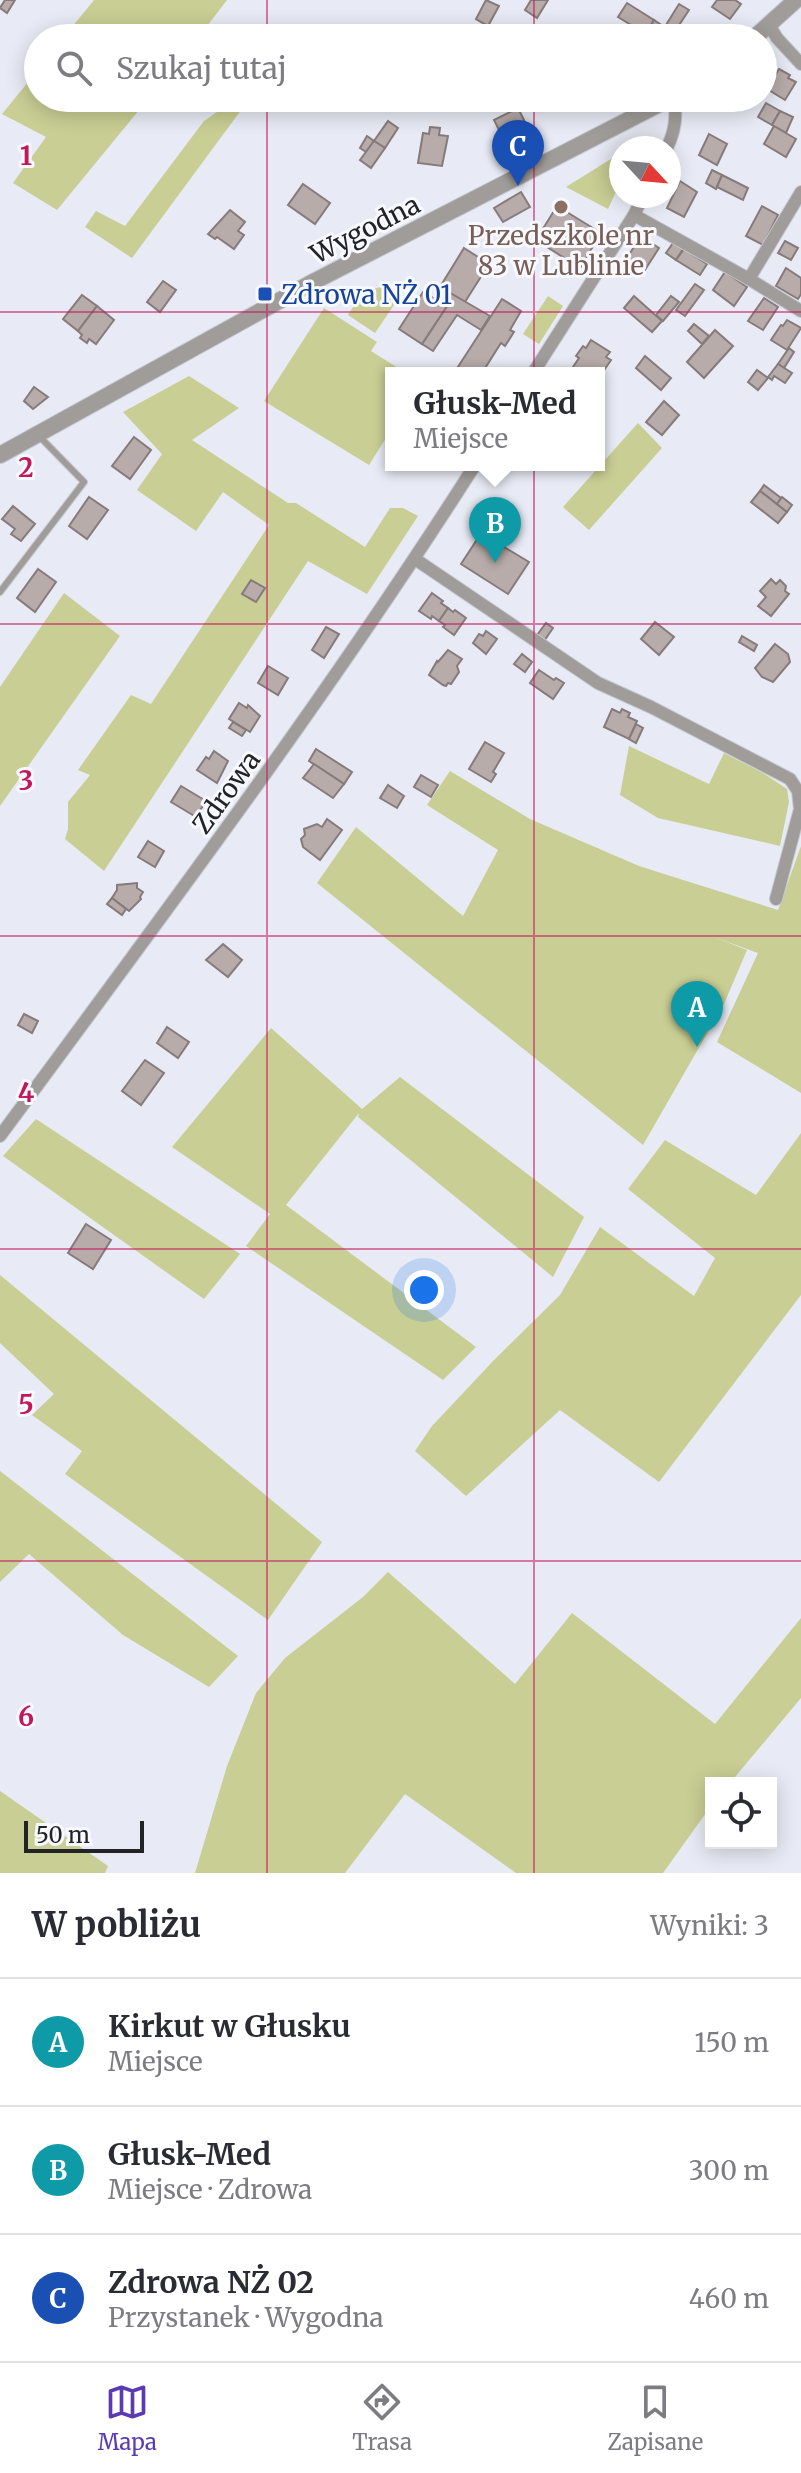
<!DOCTYPE html>
<html lang="pl">
<head>
<meta charset="utf-8">
<style>
	body { margin:0; font-family:Merriweather,serif; background:#f2f2f3; color:#2b2b33 }
	.controls { position:absolute; right:24px; bottom:24px; display:grid; overflow:hidden; border-radius:0px; box-shadow:0 4px 20px #0003 }
	.controls button { width:72px; height:72px; display:grid; place-items:center; padding:0; border:0; border-bottom:2px solid #e1e1e2; background:#fff; color:#2b2b33; font:40px sans-serif }
	.compass { position:absolute; left:609px; top:136px; width:72px; height:72px; border-radius:50%; background:#fff; box-shadow:0 4px 20px #0003; rotate:116deg }
	.scale { position:absolute; left:24px; bottom:20px; width:120px; box-sizing:border-box; padding-left:8px; border:4px solid #222327; border-top:0; font-size:22px; line-height:28px; white-space:nowrap; color:#222327; -webkit-text-stroke:6px #f7f9ff; paint-order:stroke }
	.you { position:absolute; left:424px; top:1290px; width:28px; height:28px; margin:-20px; border:6px solid #fff; border-radius:50%; background:#1a73e8; box-shadow:0 0 0 12px #1a73e833 }
	.badge { display:grid; place-items:center; width:52px; height:52px; border-radius:50%; background:#5a3bb4; color:#fff; font-size:26px; font-weight:700 }
	.pin { position:absolute; translate:-50% -66px; filter:drop-shadow(0 2px 4px #0008) }
	.pin::after { content:''; position:absolute; top:42px; width:28px; height:24px; background:inherit; clip-path:polygon(0 0,100% 0,50% 100%) }
	.popup { position:absolute; left:385px; top:367px; width:220px; height:104px; box-sizing:border-box; display:grid; place-content:center; border-radius:0px; background:#fff; filter:drop-shadow(0 2px 6px #0005); font-size:26px; white-space:nowrap; color:#7c7c81 }
	.popup b { font-size:30px; color:#2b2b33 }
	.popup::after { content:''; position:absolute; left:50%; top:100%; margin-left:-16px; border:16px solid transparent; border-top-color:#fff }
	.list { margin:0; padding:0; list-style:none }
	h2 { display:flex; justify-content:space-between; align-items:center; height:104px; margin:0; padding:0 32px; font-size:34px }
	h2 small { font-size:26px; font-weight:400; color:#7c7c81 }
	.list li { display:grid; grid-template-columns:52px 1fr auto; gap:24px; align-items:center; box-sizing:border-box; height:128px; padding:0 32px; border-top:2px solid #e1e1e2 }
	.list b { display:block; font-size:30px; white-space:nowrap }
	.list p { margin:0; font-size:26px; white-space:nowrap; color:#7c7c81 }
	.list em { font-size:26px; font-style:normal; color:#7c7c81 }
	.icon { flex:none; width:44px; height:44px; fill:none; stroke:currentColor; stroke-width:2; stroke-linecap:round; stroke-linejoin:round }
	.map { position:relative; flex:none; width:801px; height:1873px; overflow:hidden }
	.search { position:absolute; background:#fff; box-shadow:0 4px 20px #0003; left:24px; right:24px; top:24px; height:88px; display:flex; align-items:center; gap:20px; box-sizing:border-box; padding:0 28px; border-radius:44px; color:#7c7c81; font-size:30px }
	.sheet { height:488px; background:#fff }
	nav { display:flex; justify-content:space-around; align-items:center; box-sizing:border-box; height:112px; border-top:2px solid #e1e1e2; background:#fff; font-size:22px; color:#7c7c81 }
	nav a { display:grid; justify-items:center; gap:4px }
	nav .on { color:#5a3bb4 }
	.map>svg:first-child { display:block }
	.green { fill:#c9ce94 }
	.building { fill:#b8acaa; stroke:#867b7a; stroke-width:2 }
	.lines { fill:none; stroke-linecap:round; stroke-linejoin:round }
	.service-casing { stroke:#c4c7d0; stroke-width:8 }
	.minor-casing { stroke:#c4c7d0; stroke-width:14 }
	.tertiary-casing { stroke:#c4c7d0; stroke-width:18 }
	.service { stroke:#a09c99; stroke-width:6 }
	.minor { stroke:#a09c99; stroke-width:12 }
	.tertiary { stroke:#a09c99; stroke-width:16 }
	.grid { fill:none; stroke:#c2185b; stroke-width:2; stroke-opacity:0.55 }
	.education-dot { fill:#8d6e63; stroke:#f7f9ff; stroke-width:3 }
	.transit-dot { fill:#1a4fb4; stroke:#f7f9ff; stroke-width:3 }
	.labels { text-anchor:middle; dominant-baseline:central; stroke-width:6; stroke-linejoin:round; paint-order:stroke }
	.street-label { font-size:26px; fill:#222327; stroke:#f7f9ff }
	.education-label { font-size:26px; fill:#785e54; stroke:#f7f9ff }
	.transit-label { font-size:26px; fill:#164399; stroke:#f7f9ff; text-anchor:start }
	.grid-label { font-size:26px; text-anchor:middle; font-weight:bold; fill:#c2185b; stroke:#f7f9ff; stroke-width:6; stroke-linejoin:round; paint-order:stroke }
</style>
</head>
<body>
<div class="map">
<svg width="801" height="1873" viewBox="0 0 801 1873">
	<rect width="100%" height="100%" fill="#e8ebf5"/>
	<g class="green">
		<path d="M 94,0 L 227,0 L 198,38 L 63,38 Z"/>
		<path d="M 38,70 L 38,98 L 149,98 L 57,210 L 13,183 L 46,137 L 2,114 Z"/>
		<path d="M 237,98 L 250,98 L 132,258 L 85,227 L 96,211 L 125,226 L 204,121 Z"/>
		<path d="M 619,154 L 621,155 L 621,181 L 608,209 L 566,187 Z"/>
		<path d="M 380,287 L 398,299 L 375,333 L 348,315 L 362,293 Z"/>
		<path d="M 548,296 L 563,306 L 539,344 L 523,334 Z"/>
		<path d="M 324,308 L 377,342 L 371,351 L 406,373 L 391,373 L 391,430 L 369,465 L 264,401 Z"/>
		<path d="M 189,376 L 239,408 L 192,440 L 288,503 L 296,503 L 365,547 L 390,508 L 403,508 L 418,516 L 367,594 L 308,561 L 104,871 L 65,839 L 68,829 L 68,802 L 90,775 L 78,770 L 131,695 L 151,704 L 269,525 L 223,492 L 196,531 L 137,490 L 162,454 L 123,412 Z"/>
		<path d="M 638,423 L 662,448 L 589,530 L 563,507 Z"/>
		<path d="M 64,593 L 120,636 L 0,806 L 0,687 Z"/>
		<path d="M 629,746 L 709,784 L 724,753 L 763,773 L 787,789 L 789,802 L 780,846 L 658,818 L 620,795 Z"/>
		<path d="M 450,771 L 530,819 L 639,866 L 778,910 L 801,846 L 801,1093 L 717,1042 L 758,953 L 714,937 L 747,950 L 724,1004 L 643,1145 L 317,883 L 356,827 L 463,916 L 498,850 L 427,805 Z"/>
		<path d="M 271,1028 L 362,1109 L 400,1077 L 584,1217 L 553,1277 L 358,1117 L 359,1113 L 286,1205 L 476,1347 L 443,1380 L 246,1246 L 270,1214 L 172,1147 Z"/>
		<path d="M 36,1119 L 240,1254 L 204,1299 L 3,1156 Z"/>
		<path d="M 801,1133 L 801,1295 L 659,1482 L 560,1410 L 466,1496 L 415,1451 L 432,1426 L 495,1359 L 560,1295 L 600,1227 L 694,1296 L 715,1258 L 628,1189 L 665,1140 L 756,1195 Z"/>
		<path d="M 0,1275 L 322,1542 L 268,1620 L 65,1474 L 82,1451 L 32,1415 L 54,1394 L 0,1343 Z"/>
		<path d="M 0,1471 L 238,1656 L 209,1687 L 123,1635 L 29,1554 L 0,1582 Z"/>
		<path d="M 388,1572 L 515,1684 L 572,1613 L 715,1724 L 801,1618 L 801,1698 L 730,1783 L 711,1783 L 711,1806 L 663,1873 L 516,1873 L 405,1794 L 345,1873 L 195,1873 L 227,1766 L 256,1693 L 285,1658 L 363,1597 Z"/>
		<path d="M 0,1791 L 108,1866 L 105,1873 L 0,1873 Z"/>
	</g>
	<g class="building">
		<path d="M 5,0 L 15,0 L 7,13 L 0,8 Z"/>
		<path d="M 486,0 L 499,6 L 488,26 L 476,19 Z"/>
		<path d="M 531,0 L 548,0 L 537,18 L 525,10 Z"/>
		<path d="M 717,0 L 735,0 L 741,4 L 730,19 L 712,7 Z"/>
		<path d="M 627,3 L 654,20 L 646,34 L 618,17 Z"/>
		<path d="M 679,4 L 689,10 L 675,31 L 666,25 Z"/>
		<path d="M 654,20 L 660,24 L 652,38 L 646,34 Z"/>
		<path d="M 779,69 L 790,75 L 788,78 L 796,82 L 785,100 L 767,89 Z"/>
		<path d="M 455,98 L 478,98 L 471,110 L 454,100 Z"/>
		<path d="M 708,98 L 723,98 L 727,100 L 720,110 L 709,103 L 710,101 Z"/>
		<path d="M 766,103 L 780,111 L 772,125 L 758,117 Z"/>
		<path d="M 518,108 L 529,130 L 505,142 L 494,120 Z"/>
		<path d="M 780,111 L 793,117 L 786,133 L 772,125 Z"/>
		<path d="M 388,121 L 398,128 L 385,148 L 374,141 Z"/>
		<path d="M 774,126 L 796,139 L 786,157 L 764,144 Z"/>
		<path d="M 430,127 L 440,128 L 439,135 L 448,136 L 442,166 L 418,163 L 423,133 L 429,134 Z"/>
		<path d="M 709,134 L 727,144 L 717,165 L 699,155 Z"/>
		<path d="M 367,136 L 374,141 L 366,152 L 360,148 Z"/>
		<path d="M 374,141 L 385,148 L 371,168 L 360,160 Z"/>
		<path d="M 712,170 L 722,175 L 716,189 L 706,183 Z"/>
		<path d="M 722,175 L 748,188 L 743,200 L 717,187 Z"/>
		<path d="M 680,181 L 697,192 L 684,217 L 667,208 Z"/>
		<path d="M 303,184 L 330,203 L 315,224 L 288,205 Z"/>
		<path d="M 521,192 L 530,207 L 503,222 L 494,208 Z"/>
		<path d="M 557,206 L 601,233 L 580,268 L 536,240 Z"/>
		<path d="M 762,206 L 778,215 L 763,245 L 746,236 Z"/>
		<path d="M 230,210 L 245,222 L 238,231 L 244,235 L 234,249 L 217,237 L 215,239 L 208,234 Z"/>
		<path d="M 641,236 L 659,248 L 641,276 L 623,264 Z"/>
		<path d="M 785,241 L 798,248 L 791,260 L 778,253 Z"/>
		<path d="M 673,243 L 683,249 L 676,260 L 666,253 Z"/>
		<path d="M 464,248 L 489,264 L 465,302 L 440,287 Z"/>
		<path d="M 684,249 L 707,264 L 700,275 L 676,260 Z"/>
		<path d="M 786,268 L 801,278 L 801,294 L 798,299 L 776,286 Z"/>
		<path d="M 725,272 L 747,287 L 734,306 L 713,290 Z"/>
		<path d="M 163,281 L 176,290 L 160,312 L 147,302 Z"/>
		<path d="M 695,284 L 704,290 L 685,316 L 676,310 Z"/>
		<path d="M 445,290 L 490,316 L 481,330 L 457,315 L 433,351 L 422,344 L 447,306 L 438,301 Z"/>
		<path d="M 423,292 L 447,306 L 422,344 L 399,329 Z"/>
		<path d="M 82,295 L 97,306 L 78,331 L 63,319 Z"/>
		<path d="M 634,296 L 662,321 L 652,332 L 624,308 Z"/>
		<path d="M 671,296 L 679,302 L 663,321 L 656,315 Z"/>
		<path d="M 764,298 L 778,307 L 763,330 L 748,321 Z"/>
		<path d="M 502,299 L 521,311 L 510,330 L 514,332 L 505,346 L 501,343 L 482,373 L 454,373 Z"/>
		<path d="M 97,306 L 114,320 L 96,344 L 89,339 L 87,343 L 80,338 L 82,335 L 78,331 Z"/>
		<path d="M 787,320 L 801,328 L 787,350 L 771,340 L 781,325 L 783,326 Z"/>
		<path d="M 694,324 L 709,336 L 702,344 L 688,331 Z"/>
		<path d="M 715,330 L 733,346 L 704,378 L 687,362 Z"/>
		<path d="M 591,340 L 610,352 L 606,357 L 611,360 L 602,373 L 597,371 L 596,373 L 569,373 L 579,358 L 576,356 L 583,346 L 586,348 Z"/>
		<path d="M 789,348 L 794,352 L 784,368 L 778,364 Z"/>
		<path d="M 645,356 L 671,378 L 661,390 L 636,368 Z"/>
		<path d="M 778,364 L 792,373 L 785,383 L 774,376 L 772,380 L 768,377 Z"/>
		<path d="M 757,370 L 768,378 L 758,390 L 748,382 Z"/>
		<path d="M 34,387 L 48,397 L 33,409 L 24,401 Z"/>
		<path d="M 664,401 L 679,415 L 662,435 L 646,422 Z"/>
		<path d="M 134,437 L 151,450 L 130,479 L 112,466 Z"/>
		<path d="M 764,485 L 781,498 L 777,504 L 760,491 Z"/>
		<path d="M 760,491 L 787,512 L 778,523 L 751,502 Z"/>
		<path d="M 89,497 L 108,510 L 87,539 L 69,526 Z"/>
		<path d="M 782,497 L 792,505 L 787,512 L 777,504 Z"/>
		<path d="M 13,506 L 35,524 L 21,541 L 11,534 L 15,529 L 2,519 Z"/>
		<path d="M 482,532 L 497,543 L 499,540 L 506,544 L 504,547 L 529,562 L 508,594 L 461,564 Z"/>
		<path d="M 38,569 L 56,582 L 35,612 L 17,598 Z"/>
		<path d="M 771,579 L 776,584 L 780,580 L 786,586 L 785,591 L 789,594 L 771,616 L 758,606 L 766,597 L 760,591 Z"/>
		<path d="M 251,580 L 265,588 L 256,602 L 242,594 Z"/>
		<path d="M 432,593 L 443,601 L 441,603 L 448,608 L 439,621 L 432,616 L 431,619 L 419,611 Z"/>
		<path d="M 448,608 L 453,612 L 455,610 L 466,618 L 454,635 L 443,627 L 445,625 L 439,621 Z"/>
		<path d="M 655,622 L 674,637 L 659,655 L 641,639 Z"/>
		<path d="M 546,623 L 553,628 L 544,641 L 537,635 Z"/>
		<path d="M 326,627 L 339,634 L 324,658 L 312,650 Z"/>
		<path d="M 486,631 L 497,639 L 486,654 L 473,643 L 479,634 L 483,636 Z"/>
		<path d="M 742,636 L 757,645 L 754,651 L 739,642 Z"/>
		<path d="M 775,644 L 788,654 L 790,662 L 773,682 L 762,677 L 755,668 Z"/>
		<path d="M 448,650 L 462,659 L 457,666 L 459,672 L 451,684 L 448,683 L 446,686 L 443,685 L 429,675 L 437,661 L 438,662 Z"/>
		<path d="M 522,654 L 532,662 L 525,672 L 514,664 Z"/>
		<path d="M 268,666 L 288,678 L 278,695 L 258,683 Z"/>
		<path d="M 539,670 L 554,680 L 556,678 L 564,683 L 553,699 L 530,683 Z"/>
		<path d="M 239,703 L 247,708 L 248,705 L 260,716 L 250,732 L 229,719 Z"/>
		<path d="M 612,709 L 620,713 L 622,709 L 630,713 L 628,717 L 637,721 L 629,739 L 604,727 Z"/>
		<path d="M 233,722 L 246,730 L 242,736 L 229,728 Z"/>
		<path d="M 636,724 L 643,728 L 636,743 L 629,739 Z"/>
		<path d="M 485,742 L 504,753 L 493,772 L 496,774 L 491,782 L 469,769 Z"/>
		<path d="M 316,749 L 352,772 L 344,784 L 309,761 Z"/>
		<path d="M 214,751 L 228,761 L 217,783 L 197,770 L 206,757 L 209,759 Z"/>
		<path d="M 314,764 L 344,784 L 333,798 L 303,778 Z"/>
		<path d="M 421,775 L 438,785 L 431,797 L 414,787 Z"/>
		<path d="M 388,785 L 404,796 L 397,808 L 380,798 Z"/>
		<path d="M 181,786 L 206,801 L 196,817 L 171,802 Z"/>
		<path d="M 327,819 L 342,830 L 320,860 L 303,847 L 301,839 L 305,835 L 304,829 L 317,824 L 322,827 Z"/>
		<path d="M 148,841 L 164,851 L 155,867 L 138,857 Z"/>
		<path d="M 137,883 L 137,888 L 143,892 L 140,897 L 141,899 L 129,911 L 112,898 L 117,890 L 117,885 Z"/>
		<path d="M 112,898 L 126,909 L 122,915 L 107,904 Z"/>
		<path d="M 223,944 L 242,960 L 228,977 L 206,960 Z"/>
		<path d="M 24,1014 L 38,1021 L 32,1033 L 18,1025 Z"/>
		<path d="M 167,1027 L 189,1042 L 178,1058 L 157,1043 Z"/>
		<path d="M 145,1060 L 164,1073 L 141,1105 L 122,1091 Z"/>
		<path d="M 86,1224 L 111,1240 L 93,1269 L 68,1253 Z"/>
	</g>
	<g class="lines">
		<g class="service-casing">
			<path id="service" d="M 0,592 L 84,482 L 40,437"/>
		</g>
		<g class="minor-casing">
			<g id="minor">
				<path d="M 769,25 L 777,38 L 801,64"/>
				<path d="M 667,148 C 675,131 677,117 674,98"/>
				<path d="M 634,215 L 749,279 L 801,311"/>
				<path d="M 749,279 L 801,192"/>
				<path d="M 533,373 L 634,215 L 643,196"/>
				<path d="M 415,559 L 598,683 L 651,707 L 790,779 L 798,791 L 800,809 L 776,899"/>
				<path d="M 0,1136 C 163,915 328,696 475,465"/>
			</g>
		</g>
		<g class="tertiary-casing">
			<g id="tertiary">
				<path d="M 754,38 L 796,0"/>
				<path d="M 0,455 L 315,281 L 671,98"/>
			</g>
		</g>
		<use href="#service" class="service"/>
		<use href="#minor" class="minor"/>
		<use href="#tertiary" class="tertiary"/>
	</g>
	<path class="grid" d="M 267,0 L 267,38M 534,0 L 534,38M 267,98 L 267,1873M 534,98 L 534,1873M 0,312 L 801,312M 0,624 L 801,624M 0,936 L 801,936M 0,1249 L 801,1249M 0,1561 L 801,1561"/>
	<circle class="education-dot" cx="561" cy="207" r="8"/>
	<rect class="transit-dot" x="257" y="286" width="16" height="16" rx="4"/>
	<g class="labels">
		<g class="street-label">
			<text transform="translate(365 229) rotate(-27)">Wygodna</text>
			<text transform="translate(226 792) rotate(-54)">Zdrowa</text>
		</g>
		<g class="education-label">
			<text x="561" y="235">Przedszkole nr<tspan x="561" dy="30">83 w Lublinie</tspan></text>
		</g>
		<g class="transit-label">
			<text x="281" y="294">Zdrowa NŻ 01</text>
		</g>
	</g>
	<g class="grid-label">
		<text x="26" y="165">1</text>
		<text x="26" y="477">2</text>
		<text x="26" y="790">3</text>
		<text x="26" y="1102">4</text>
		<text x="26" y="1414">5</text>
		<text x="26" y="1726">6</text>
	</g>
</svg>
<div class="controls">
<button><svg class="icon" aria-label="locate" viewBox="0 0 24 24"><circle cx="12" cy="12" r="6"/><path d="M12 2v4M12 18v4M2 12h4M18 12h4"/></svg></button>
</div>
<svg class="compass" viewBox="-18 -18 36 36"><path d="M0-13l5 13h-10z" fill="#e53935"/><path d="M0 13l5-13h-10z" fill="#7c7c81"/></svg>
<div class="scale">50 m</div>
<div class="you"></div>
<div class="pin badge" style="left:697px;top:1047px;background:#0f9aa8">A</div>
<div class="pin badge" style="left:495px;top:563px;background:#0f9aa8">B</div>
<div class="popup"><b>Głusk-Med</b>Miejsce</div>
<div class="pin badge" style="left:518px;top:186px;background:#1a4fb4">C</div>
<div class="search"><svg class="icon" aria-label="search" viewBox="0 0 24 24"><circle cx="10" cy="10" r="6"/><path d="M15 15l6 6"/></svg>Szukaj tutaj</div>
</div>
<section class="sheet">
<h2>W pobliżu<small>Wyniki: 3</small></h2>
<ul class="list">
<li><span class="badge" style="background:#0f9aa8">A</span><div><b>Kirkut w Głusku</b><p>Miejsce</p></div><em>150 m</em></li>
<li><span class="badge" style="background:#0f9aa8">B</span><div><b>Głusk-Med</b><p>Miejsce · Zdrowa</p></div><em>300 m</em></li>
<li><span class="badge" style="background:#1a4fb4">C</span><div><b>Zdrowa NŻ 02</b><p>Przystanek · Wygodna</p></div><em>460 m</em></li>
</ul>
</section>
<nav>
<a class="on"><svg class="icon" aria-label="map" viewBox="0 0 24 24"><path d="M3 6l6-2 6 2 6-2v14l-6 2-6-2-6 2zM9 4v14M15 6v14"/></svg>Mapa</a>
<a><svg class="icon" aria-label="directions" viewBox="0 0 24 24"><path d="M12 3l9 9-9 9-9-9zM9 14v-3h6M13 9l2 2-2 2"/></svg>Trasa</a>
<a><svg class="icon" aria-label="saved" viewBox="0 0 24 24"><path d="M7 4h10v16l-5-4-5 4z"/></svg>Zapisane</a>
</nav>
</body>
</html>
